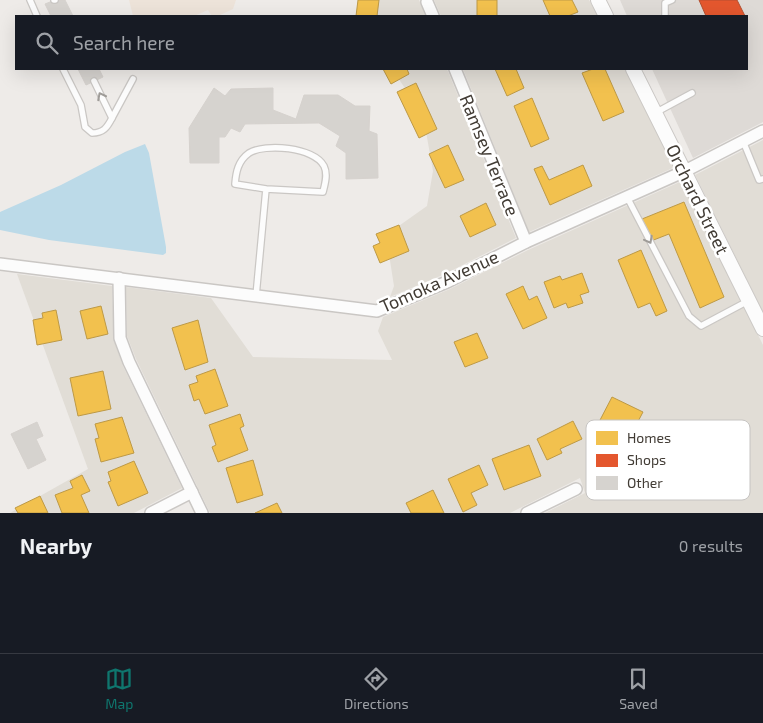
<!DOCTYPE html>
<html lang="en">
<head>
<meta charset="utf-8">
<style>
	body { margin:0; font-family:"Exo 2",sans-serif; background:#20242c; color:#f1f3f6 }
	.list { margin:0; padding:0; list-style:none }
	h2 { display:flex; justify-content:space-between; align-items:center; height:65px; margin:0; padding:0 20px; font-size:21px }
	h2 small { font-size:16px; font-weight:400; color:#9ea1a6 }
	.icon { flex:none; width:28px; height:28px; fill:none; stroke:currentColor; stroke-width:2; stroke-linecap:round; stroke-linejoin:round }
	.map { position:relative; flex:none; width:763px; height:513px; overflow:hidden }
	.search { position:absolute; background:#171b24; box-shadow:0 5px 20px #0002; left:15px; right:15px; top:15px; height:55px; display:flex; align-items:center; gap:12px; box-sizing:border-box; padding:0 18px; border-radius:0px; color:#9ea1a6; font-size:19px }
	.sheet { height:140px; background:#171b24 }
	nav { display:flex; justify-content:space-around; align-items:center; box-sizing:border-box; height:70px; border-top:1px solid #363941; background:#171b24; font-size:14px; color:#9ea1a6 }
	nav a { display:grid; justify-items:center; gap:2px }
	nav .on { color:#0f766e }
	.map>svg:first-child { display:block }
	.residential { fill:#e1ddd6 }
	.commercial { fill:#ede3d9 }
	.industrial { fill:#dedad6 }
	.water { fill:#bcdae8 }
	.homes { fill:#f2c14e; stroke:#bd9946 }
	.shops { fill:#e4572e; stroke:#b34f30 }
	.building { fill:#d6d3cf; stroke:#d6d2ce }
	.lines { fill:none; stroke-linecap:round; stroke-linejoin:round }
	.service-casing { stroke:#cac7c4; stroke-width:8 }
	.minor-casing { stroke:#cac7c4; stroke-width:14 }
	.tertiary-casing { stroke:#cac7c4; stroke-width:16 }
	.service { stroke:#fcfcfc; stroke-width:5.5 }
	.minor { stroke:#fcfcfc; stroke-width:11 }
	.tertiary { stroke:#fcfcfc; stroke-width:14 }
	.oneway { stroke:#9f9c98 }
	.labels { text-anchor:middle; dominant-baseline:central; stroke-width:5; stroke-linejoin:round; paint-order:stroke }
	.street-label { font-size:18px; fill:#423c35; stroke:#fff }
	.key { fill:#fff; stroke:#c6c4c2; stroke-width:1 }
	.key-label { font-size:14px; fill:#423c35 }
</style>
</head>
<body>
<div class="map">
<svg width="763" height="513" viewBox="0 0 763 513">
	<rect width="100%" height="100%" fill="#eeebe8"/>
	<g class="residential">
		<path d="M 372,0 L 419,0 L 426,16 L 377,16 Z"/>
		<path d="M 434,0 L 589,0 L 598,16 L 441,16 Z"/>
		<path d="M 392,69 L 447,69 L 516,238 L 445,274 L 390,297 L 394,286 L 386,235 L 427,206 L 433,171 L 423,115 Z"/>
		<path d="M 463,69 L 625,69 L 675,167 L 529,232 Z"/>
		<path d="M 763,140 L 763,312 L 695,175 Z"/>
		<path d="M 682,181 L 763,345 L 763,513 L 545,513 L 585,493 L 580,478 L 510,513 L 210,513 L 136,359 L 127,336 L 126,287 L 211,298 L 253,357 L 392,360 L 378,331 L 383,317 L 450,289 L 528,250 Z"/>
		<path d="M 17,274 L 112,286 L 114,341 L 123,366 L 182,488 L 134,513 L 10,513 L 88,469 Z"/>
	</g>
	<path class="commercial" d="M 129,0 L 236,0 L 233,9 L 218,16 L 212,16 L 208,10 L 194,16 L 133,16 Z"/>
	<path class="industrial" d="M 620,0 L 763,0 L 763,122 L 693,158 L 652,69 L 747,69 L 747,16 L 627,16 Z"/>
	<path class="water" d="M 145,144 L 149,153 L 166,247 L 166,253 L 163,255 L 49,240 L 0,230 L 0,212 L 61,185 L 125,152 Z"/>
	<g class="homes">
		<path d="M 358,0 L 379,0 L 377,16 L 356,16 Z"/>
		<rect x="477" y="0" width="20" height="16"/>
		<path d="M 543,0 L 572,0 L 578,12 L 568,16 L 550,16 Z"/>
		<path d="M 383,69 L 407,69 L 409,74 L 391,84 Z"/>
		<path d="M 495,69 L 516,69 L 524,88 L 507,96 Z"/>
		<path d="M 593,69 L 605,69 L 624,112 L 603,121 L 582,73 Z"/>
		<path d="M 416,83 L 437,129 L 419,138 L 397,92 Z"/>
		<path d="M 532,98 L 549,139 L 531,147 L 514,106 Z"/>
		<path d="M 448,145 L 464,180 L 445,188 L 429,154 Z"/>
		<path d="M 583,165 L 592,186 L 550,205 L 534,169 L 542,166 L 549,180 Z"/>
		<path d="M 684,202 L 724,297 L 700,308 L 669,234 L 651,241 L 642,219 Z"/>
		<path d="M 486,203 L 496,225 L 470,237 L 460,216 Z"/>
		<path d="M 399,225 L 409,251 L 380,263 L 373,246 L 380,243 L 376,234 Z"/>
		<path d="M 641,250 L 667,311 L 656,316 L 650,303 L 638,308 L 618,260 Z"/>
		<path d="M 582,273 L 589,292 L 580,295 L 583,303 L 568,308 L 566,303 L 554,308 L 544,282 L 560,276 L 562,280 Z"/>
		<path d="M 523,286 L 529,300 L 537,296 L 547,318 L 523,329 L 506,294 Z"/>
		<path d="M 101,306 L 108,334 L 87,339 L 80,311 Z"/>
		<path d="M 56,310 L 62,340 L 37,345 L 33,320 L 43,318 L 42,313 Z"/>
		<path d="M 198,320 L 208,362 L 185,370 L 172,328 Z"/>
		<path d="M 477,333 L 488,358 L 465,367 L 454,342 Z"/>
		<path d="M 215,369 L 228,406 L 205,414 L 199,399 L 194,401 L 189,385 L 198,382 L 196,376 Z"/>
		<path d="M 103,371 L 111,409 L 78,416 L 70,378 Z"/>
		<path d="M 612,397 L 643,412 L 624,448 L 611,441 L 616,431 L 599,422 Z"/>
		<path d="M 240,414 L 244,426 L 240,428 L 248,450 L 218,462 L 212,447 L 216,445 L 209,425 Z"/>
		<path d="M 122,417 L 134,453 L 101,462 L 95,439 L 99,438 L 95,424 Z"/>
		<path d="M 573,421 L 582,439 L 560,449 L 562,453 L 547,460 L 537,439 Z"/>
		<path d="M 529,445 L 541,476 L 504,490 L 492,459 Z"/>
		<path d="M 253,460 L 263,495 L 237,503 L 226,468 Z"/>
		<path d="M 134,461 L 148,493 L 118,506 L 108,482 L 111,481 L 108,472 Z"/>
		<path d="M 479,465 L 488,485 L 471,493 L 477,505 L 463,512 L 448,479 Z"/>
		<path d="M 82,475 L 90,491 L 81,495 L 89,513 L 62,513 L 55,495 L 73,488 L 70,481 Z"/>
		<path d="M 433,490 L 444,513 L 411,513 L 406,503 Z"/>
		<path d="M 40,496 L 48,513 L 18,513 L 15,508 Z"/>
		<path d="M 277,503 L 282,513 L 255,513 Z"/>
	</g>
	<path class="shops" d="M 699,0 L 737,0 L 745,16 L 706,16 Z"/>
	<g class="building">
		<path d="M 55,0 L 65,0 L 73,16 L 51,16 L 45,4 Z"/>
		<path d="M 78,69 L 99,69 L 103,77 L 86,85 Z"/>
		<path d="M 214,88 L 225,96 L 231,89 L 273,88 L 273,110 L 296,119 L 304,95 L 338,95 L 355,106 L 370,106 L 369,131 L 377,134 L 378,178 L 346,179 L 346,153 L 336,146 L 340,136 L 319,123 L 245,124 L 240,132 L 231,128 L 225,137 L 219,137 L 219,163 L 190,163 L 189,128 Z"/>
		<path d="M 37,422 L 43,436 L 36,439 L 46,460 L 28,469 L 11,434 Z"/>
	</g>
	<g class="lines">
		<g class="service-casing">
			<g id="service">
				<path d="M 30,0 L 37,16"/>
				<path d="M 54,0 L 55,0"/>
				<path d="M 665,16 L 665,3 L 672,0"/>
				<path d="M 63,69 L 81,105 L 85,127 L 92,133 C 103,133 107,128 112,118 L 94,81"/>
				<path d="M 655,113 L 692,93"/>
				<path d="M 112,118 L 133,79"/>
				<path d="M 743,141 L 759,180 L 763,179"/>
				<path d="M 627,197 L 689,316 L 701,326 L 748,301"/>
				<path d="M 256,296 L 266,189 L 235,184 C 236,172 238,161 249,153 C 265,143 314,147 324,166 C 328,174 325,184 323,192 L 266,189"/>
			</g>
		</g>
		<g class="minor-casing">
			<g id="minor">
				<path d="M 427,2 L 433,16"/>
				<path d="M 455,69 L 526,242"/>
				<path d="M 0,264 L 377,311 L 447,282 L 526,242 L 685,171 L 763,131"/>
				<path d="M 119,278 L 120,338 L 129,362 L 202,513"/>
				<path d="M 151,513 L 192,492"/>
				<path d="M 527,513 L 576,489"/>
			</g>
		</g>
		<g class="tertiary-casing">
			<g id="tertiary">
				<path d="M 598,0 L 606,16"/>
				<path d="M 633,69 L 763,329"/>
			</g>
		</g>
		<use href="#service" class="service"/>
		<use href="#minor" class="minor"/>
		<use href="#tertiary" class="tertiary"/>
	</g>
	<defs><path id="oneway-chevron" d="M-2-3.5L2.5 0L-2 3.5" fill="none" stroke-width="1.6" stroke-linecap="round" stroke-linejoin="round" transform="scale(1.25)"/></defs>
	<g class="oneway">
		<use href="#oneway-chevron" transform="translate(101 96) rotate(-117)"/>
		<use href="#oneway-chevron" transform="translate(649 240) rotate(62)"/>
	</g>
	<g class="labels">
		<g class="street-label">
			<text transform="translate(490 155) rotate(68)">Ramsey Terrace</text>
			<text transform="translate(698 199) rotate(64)">Orchard Street</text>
			<text transform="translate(439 281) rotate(-24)">Tomoka Avenue</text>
		</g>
	</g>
	<rect x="586" y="420" width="164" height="80" rx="8" class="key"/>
	<rect x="596" y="431" width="22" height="14" fill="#f2c14e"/>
	<rect x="596" y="454" width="22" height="13" fill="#e4572e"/>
	<rect x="596" y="476" width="22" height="14" fill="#d6d3cf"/>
	<g class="key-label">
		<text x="627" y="443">Homes</text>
		<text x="627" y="465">Shops</text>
		<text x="627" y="488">Other</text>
	</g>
</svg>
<div class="search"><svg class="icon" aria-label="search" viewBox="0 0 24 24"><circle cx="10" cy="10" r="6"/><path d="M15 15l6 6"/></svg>Search here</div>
</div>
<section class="sheet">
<h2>Nearby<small>0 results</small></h2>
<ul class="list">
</ul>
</section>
<nav>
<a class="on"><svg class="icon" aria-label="map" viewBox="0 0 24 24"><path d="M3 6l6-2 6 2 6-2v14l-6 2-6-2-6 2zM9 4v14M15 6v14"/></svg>Map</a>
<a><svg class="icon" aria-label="directions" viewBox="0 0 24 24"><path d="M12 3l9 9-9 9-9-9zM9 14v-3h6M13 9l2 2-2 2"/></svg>Directions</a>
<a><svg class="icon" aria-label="saved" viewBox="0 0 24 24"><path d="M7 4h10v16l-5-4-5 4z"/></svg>Saved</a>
</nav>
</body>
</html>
